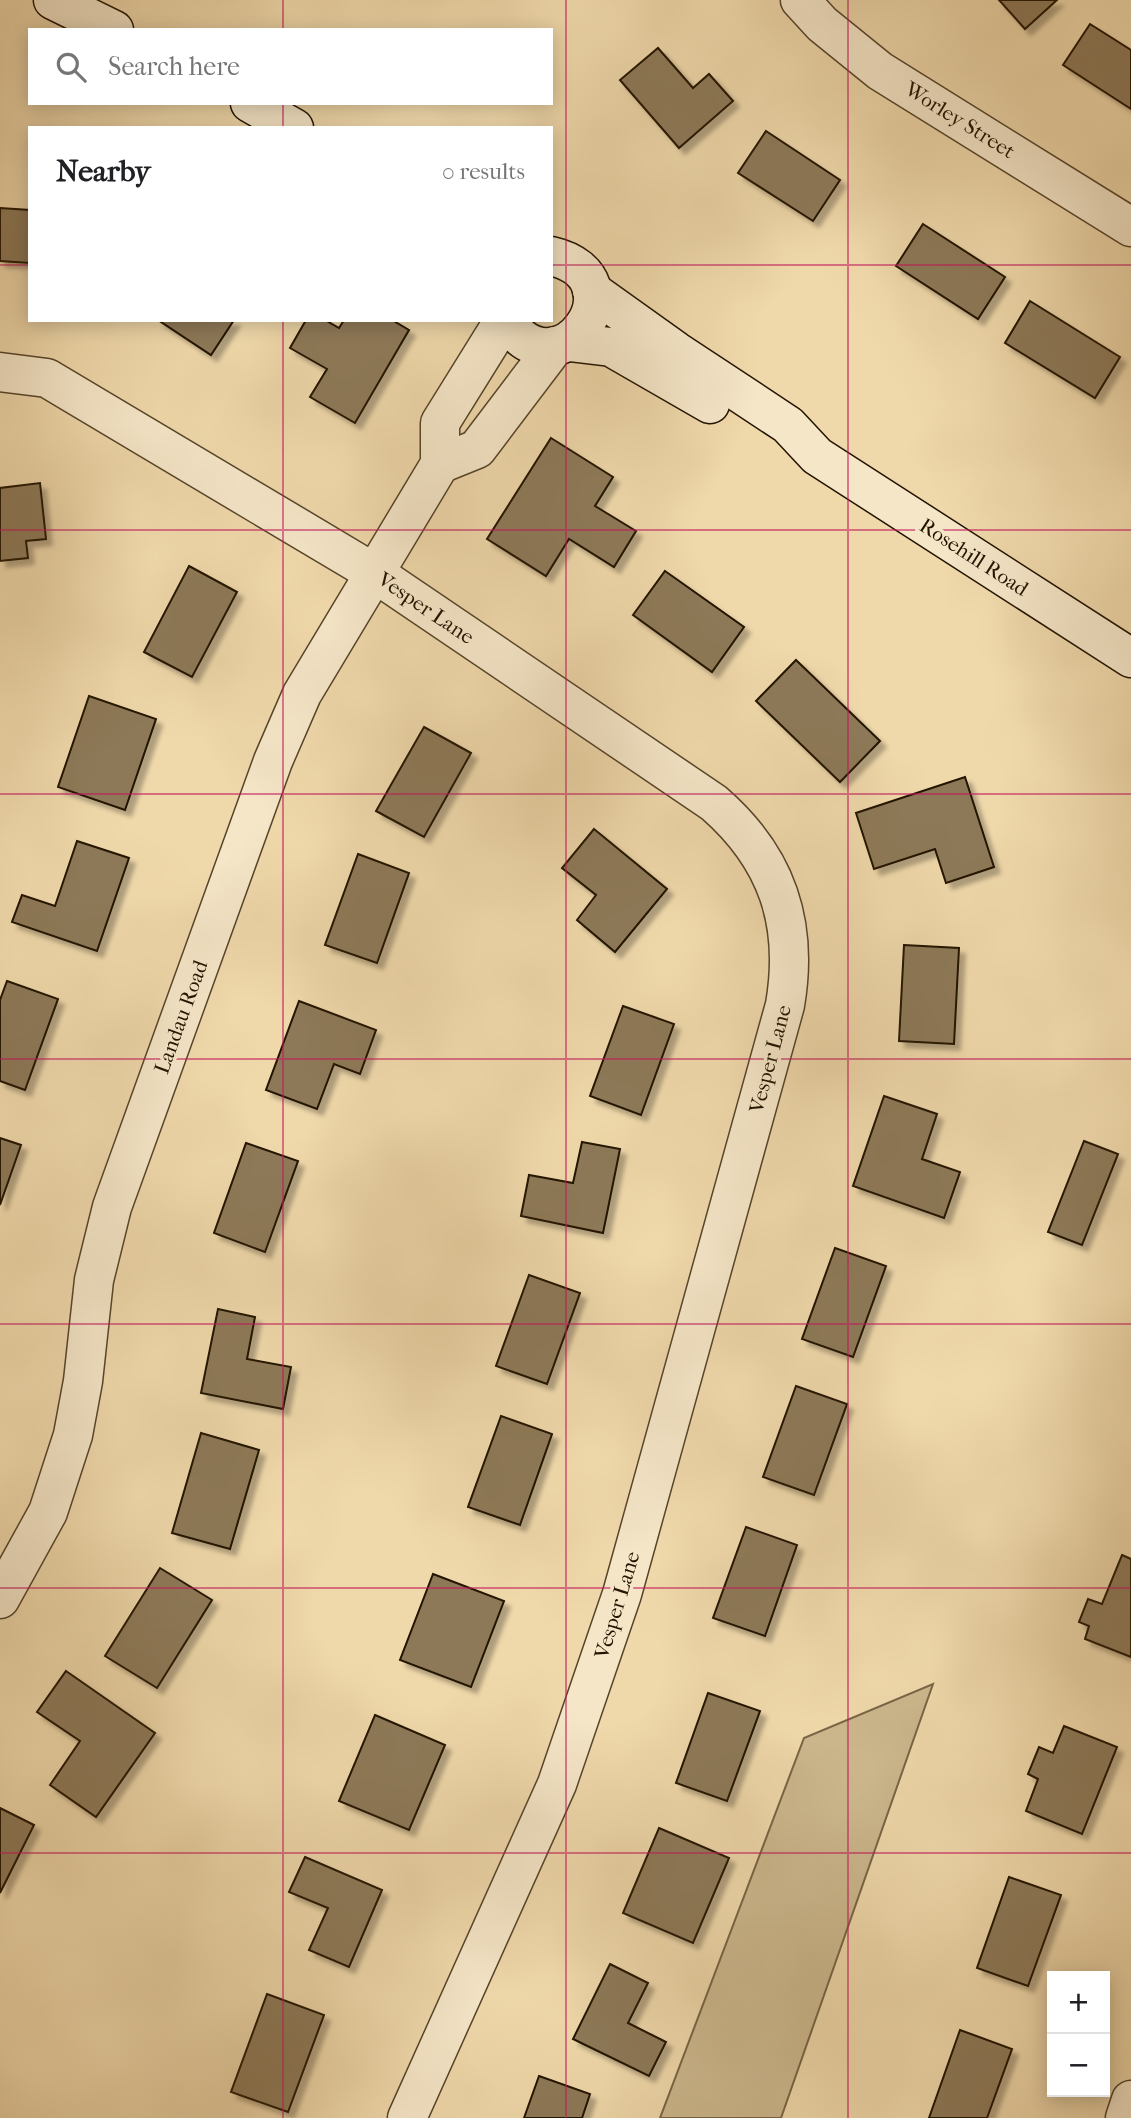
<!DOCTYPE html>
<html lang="en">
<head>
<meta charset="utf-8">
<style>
	body { margin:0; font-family:"IM FELL French Canon",serif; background:#f6f6f6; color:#202124 }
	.controls { position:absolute; right:21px; bottom:21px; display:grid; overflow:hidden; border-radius:0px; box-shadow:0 4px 18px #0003 }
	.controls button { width:63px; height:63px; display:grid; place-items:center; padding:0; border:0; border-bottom:2px solid #e0e0e0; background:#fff; color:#202124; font:35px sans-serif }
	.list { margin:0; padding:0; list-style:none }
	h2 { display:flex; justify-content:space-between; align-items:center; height:91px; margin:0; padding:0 28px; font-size:30px }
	h2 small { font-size:23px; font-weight:400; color:#757577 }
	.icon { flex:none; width:38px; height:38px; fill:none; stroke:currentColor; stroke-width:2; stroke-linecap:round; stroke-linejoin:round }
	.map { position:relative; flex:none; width:1131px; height:2118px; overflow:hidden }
	.search { position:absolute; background:#fff; box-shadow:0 4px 18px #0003; left:28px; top:28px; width:525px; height:77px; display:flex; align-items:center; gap:18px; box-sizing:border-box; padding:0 24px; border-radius:0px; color:#757577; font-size:26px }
	.panel { position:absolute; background:#fff; box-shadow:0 4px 18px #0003; left:28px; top:126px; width:525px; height:196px; border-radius:0px }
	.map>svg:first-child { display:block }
	.green { fill:#ccb78d; stroke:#786546; stroke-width:2 }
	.building { fill:#8d7958; stroke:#231300; stroke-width:2; filter:url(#shadow) }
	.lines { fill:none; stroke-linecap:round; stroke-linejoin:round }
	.street-casing { stroke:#56442a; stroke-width:41 }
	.secondary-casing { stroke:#231300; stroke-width:41 }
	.street { stroke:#f5e6c8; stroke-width:38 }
	.secondary { stroke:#f5e6c8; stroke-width:38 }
	.grid { fill:none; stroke:#c2185b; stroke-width:2; stroke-opacity:0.55 }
	.labels { text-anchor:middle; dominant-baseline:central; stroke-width:7; stroke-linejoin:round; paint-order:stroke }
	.street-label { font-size:21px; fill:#231300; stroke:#f5e6c8 }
</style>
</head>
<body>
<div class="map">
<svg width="1131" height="2118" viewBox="0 0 1131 2118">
	<defs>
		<filter id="shadow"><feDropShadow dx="6" dy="6" stdDeviation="2" flood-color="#0004"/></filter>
	</defs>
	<rect width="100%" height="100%" fill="#efd8aa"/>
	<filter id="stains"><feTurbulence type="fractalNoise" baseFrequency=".00286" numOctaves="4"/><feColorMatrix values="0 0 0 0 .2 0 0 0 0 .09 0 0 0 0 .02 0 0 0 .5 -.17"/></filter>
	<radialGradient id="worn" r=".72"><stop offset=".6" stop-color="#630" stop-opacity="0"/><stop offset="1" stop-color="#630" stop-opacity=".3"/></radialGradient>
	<path class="green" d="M 933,1684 L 781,2118 L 660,2118 L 804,1738 Z"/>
	<g class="building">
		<path d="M 999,0 L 1057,0 L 1025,29 Z"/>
		<path d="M 1090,24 L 1131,50 L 1131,109 L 1063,65 Z"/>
		<path d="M 658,48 L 693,88 L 709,74 L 733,101 L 679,148 L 620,80 Z"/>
		<path d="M 766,131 L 840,180 L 813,221 L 738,173 Z"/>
		<path d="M 0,208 L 30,210 L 30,263 L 0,261 Z"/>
		<path d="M 923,224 L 1005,277 L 978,319 L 896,266 Z"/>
		<path d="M 1030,301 L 1120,357 L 1095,398 L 1005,343 Z"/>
		<path d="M 158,320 L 234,320 L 211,355 Z"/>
		<path d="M 306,320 L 325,320 L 339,328 L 344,320 L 392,320 L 409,330 L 355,423 L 310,397 L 327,369 L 290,348 Z"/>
		<path d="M 551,438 L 613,477 L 595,506 L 636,531 L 614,567 L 569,539 L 546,576 L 487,539 Z"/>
		<path d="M 40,483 L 46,539 L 26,541 L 28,558 L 0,561 L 0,488 Z"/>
		<path d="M 189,566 L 237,592 L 192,677 L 144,652 Z"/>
		<path d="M 665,571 L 744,627 L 712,672 L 633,615 Z"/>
		<path d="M 796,660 L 880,741 L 840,782 L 756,701 Z"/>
		<path d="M 89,696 L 156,719 L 125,810 L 58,787 Z"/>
		<path d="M 424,727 L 471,753 L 424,837 L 376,811 Z"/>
		<path d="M 965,777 L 994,867 L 946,883 L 935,849 L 874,869 L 856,813 Z"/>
		<path d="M 594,829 L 667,889 L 615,952 L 577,920 L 596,895 L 562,868 Z"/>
		<path d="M 77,841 L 129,858 L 97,951 L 12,922 L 22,895 L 55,906 Z"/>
		<path d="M 358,854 L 409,873 L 377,963 L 325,945 Z"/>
		<path d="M 904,945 L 959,948 L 954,1044 L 899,1041 Z"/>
		<path d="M 7,981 L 58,999 L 25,1090 L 0,1081 L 0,1000 Z"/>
		<path d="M 299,1001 L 376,1030 L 360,1074 L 334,1064 L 317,1109 L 266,1090 Z"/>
		<path d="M 623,1006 L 674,1024 L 641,1115 L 590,1096 Z"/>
		<path d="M 884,1096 L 937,1114 L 922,1159 L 960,1172 L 944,1218 L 853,1186 Z"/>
		<path d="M 0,1138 L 21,1145 L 0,1205 Z"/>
		<path d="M 1084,1141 L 1118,1154 L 1082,1245 L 1048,1232 Z"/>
		<path d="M 582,1142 L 620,1149 L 603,1233 L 521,1216 L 529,1175 L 573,1183 Z"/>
		<path d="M 246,1143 L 298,1161 L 265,1252 L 214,1233 Z"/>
		<path d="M 835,1248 L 886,1266 L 853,1357 L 802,1339 Z"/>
		<path d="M 529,1275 L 580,1293 L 547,1384 L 496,1366 Z"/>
		<path d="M 218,1309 L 255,1317 L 247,1359 L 291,1367 L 283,1409 L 201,1393 Z"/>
		<path d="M 796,1386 L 847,1404 L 814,1495 L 763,1477 Z"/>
		<path d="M 501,1416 L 552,1434 L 520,1525 L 468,1507 Z"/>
		<path d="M 201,1433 L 259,1450 L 230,1549 L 172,1533 Z"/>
		<path d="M 746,1527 L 797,1545 L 765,1636 L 713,1618 Z"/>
		<path d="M 1122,1555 L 1131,1559 L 1131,1657 L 1085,1639 L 1089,1626 L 1079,1622 L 1088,1599 L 1102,1604 Z"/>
		<path d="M 160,1568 L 212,1600 L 157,1688 L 105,1656 Z"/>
		<path d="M 433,1574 L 504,1601 L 471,1687 L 400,1660 Z"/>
		<path d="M 66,1671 L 155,1733 L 96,1817 L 50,1785 L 80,1741 L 37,1712 Z"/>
		<path d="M 708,1693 L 760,1711 L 727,1801 L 676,1783 Z"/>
		<path d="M 375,1715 L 445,1745 L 409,1830 L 339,1801 Z"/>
		<path d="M 1064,1726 L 1117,1747 L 1082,1834 L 1026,1811 L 1038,1779 L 1028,1774 L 1039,1747 L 1053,1753 Z"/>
		<path d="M 0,1808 L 34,1825 L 0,1893 Z"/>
		<path d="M 659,1828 L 729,1858 L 693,1943 L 623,1913 Z"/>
		<path d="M 305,1857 L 382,1890 L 349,1967 L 309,1950 L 328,1908 L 289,1892 Z"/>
		<path d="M 1009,1877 L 1061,1895 L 1028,1986 L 977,1968 Z"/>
		<path d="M 610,1964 L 648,1983 L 628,2023 L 666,2042 L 649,2076 L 573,2039 Z"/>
		<path d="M 267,1994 L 324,2015 L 288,2112 L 231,2092 Z"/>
		<path d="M 960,2030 L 1012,2049 L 987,2118 L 929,2118 Z"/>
		<path d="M 539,2076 L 590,2094 L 582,2118 L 524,2118 Z"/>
	</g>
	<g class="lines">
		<g class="street-casing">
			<g id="street">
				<path d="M 800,0 L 822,24 L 880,71 L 1131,227"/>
				<path d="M 0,372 L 47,378 L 376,574 L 714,803 C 777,858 799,923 785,1005 L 622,1594 L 557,1784 L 407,2118"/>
				<path d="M 440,464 L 477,449 L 555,346"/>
				<path d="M 0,1599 L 48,1512 L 73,1435 L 83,1381 L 94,1280 L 112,1207 L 273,761 L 302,694 L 440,464 L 440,423 L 504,320"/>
				<path d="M 1125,2118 L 1131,2100"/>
			</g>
		</g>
		<g class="secondary-casing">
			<g id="secondary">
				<path d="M 53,0 L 114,30"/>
				<path d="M 250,103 L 294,128"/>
				<path d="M 592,291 L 676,351 L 788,425 L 817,456 L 1131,658"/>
				<path d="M 506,320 C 557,401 646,278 551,256"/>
				<path d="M 569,342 L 611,347 L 710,404"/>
			</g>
		</g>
		<use href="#street" class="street"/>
		<use href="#secondary" class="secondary"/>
	</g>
	<path class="grid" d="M 283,0 L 283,30M 566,0 L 566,2118M 848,0 L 848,2118M 283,103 L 283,128M 0,265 L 30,265M 551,265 L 1131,265M 283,320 L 283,2118M 0,530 L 1131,530M 0,794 L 1131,794M 0,1059 L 1131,1059M 0,1324 L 1131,1324M 0,1588 L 1131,1588M 0,1853 L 1131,1853"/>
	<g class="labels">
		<g class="street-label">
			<text transform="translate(960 120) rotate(32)">Worley Street</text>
			<text transform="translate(974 557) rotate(33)">Rosehill Road</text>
			<text transform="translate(426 608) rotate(34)">Vesper Lane</text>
			<text transform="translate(181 1017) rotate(-70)">Landau Road</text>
			<text transform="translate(770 1059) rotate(-75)">Vesper Lane</text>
			<text transform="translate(617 1605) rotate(-73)">Vesper Lane</text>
		</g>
	</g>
	<rect width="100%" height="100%" filter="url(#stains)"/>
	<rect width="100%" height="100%" fill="url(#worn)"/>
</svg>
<div class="controls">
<button>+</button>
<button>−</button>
</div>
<div class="search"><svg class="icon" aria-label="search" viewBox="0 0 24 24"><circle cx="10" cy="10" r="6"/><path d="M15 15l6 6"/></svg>Search here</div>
<section class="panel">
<h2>Nearby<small>0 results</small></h2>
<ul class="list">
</ul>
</section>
</div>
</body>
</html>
